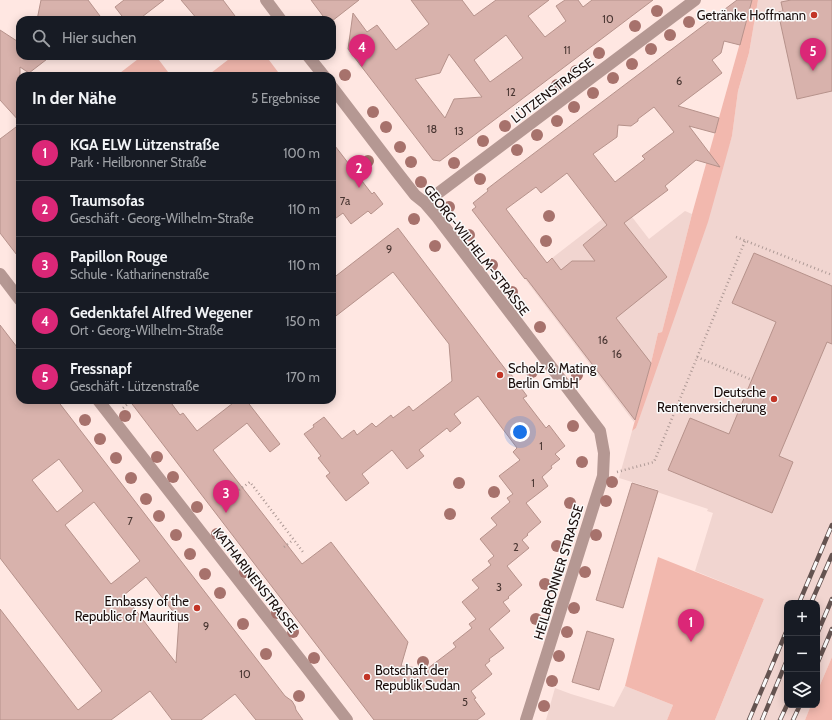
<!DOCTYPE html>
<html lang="de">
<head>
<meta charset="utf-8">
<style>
	body { margin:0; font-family:Cabin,sans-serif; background:#20242c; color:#f1f3f6 }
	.controls { position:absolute; right:12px; bottom:12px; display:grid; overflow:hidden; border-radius:8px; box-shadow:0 2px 10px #0003 }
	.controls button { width:36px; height:36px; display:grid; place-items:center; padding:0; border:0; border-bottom:1px solid #363941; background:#171b24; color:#f1f3f6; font:20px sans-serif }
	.you { position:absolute; left:520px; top:432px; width:14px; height:14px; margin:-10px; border:3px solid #fff; border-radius:50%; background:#1a73e8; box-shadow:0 0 0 6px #1a73e833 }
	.badge { display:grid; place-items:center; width:26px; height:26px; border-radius:50%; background:#db2777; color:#fff; font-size:13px; font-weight:700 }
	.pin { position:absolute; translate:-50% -33px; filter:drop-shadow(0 1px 2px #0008) }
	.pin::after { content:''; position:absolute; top:21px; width:14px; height:12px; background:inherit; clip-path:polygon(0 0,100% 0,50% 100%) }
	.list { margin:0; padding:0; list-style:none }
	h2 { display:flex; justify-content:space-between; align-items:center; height:52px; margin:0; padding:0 16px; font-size:17px }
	h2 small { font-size:13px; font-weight:400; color:#9ea1a6 }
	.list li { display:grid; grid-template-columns:26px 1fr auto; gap:12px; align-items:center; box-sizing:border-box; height:56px; padding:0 16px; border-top:1px solid #363941 }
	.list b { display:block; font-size:15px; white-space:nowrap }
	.list p { margin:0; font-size:13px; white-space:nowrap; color:#9ea1a6 }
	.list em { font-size:13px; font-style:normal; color:#9ea1a6 }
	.icon { flex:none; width:22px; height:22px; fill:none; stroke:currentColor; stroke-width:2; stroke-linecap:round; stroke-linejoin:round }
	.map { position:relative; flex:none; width:832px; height:720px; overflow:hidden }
	.search { position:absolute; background:#171b24; box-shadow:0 2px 10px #0003; left:16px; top:16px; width:320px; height:44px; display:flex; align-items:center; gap:10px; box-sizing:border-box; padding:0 14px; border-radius:12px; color:#9ea1a6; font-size:15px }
	.panel { position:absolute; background:#171b24; box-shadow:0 2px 10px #0003; left:16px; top:72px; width:320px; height:332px; border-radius:12px }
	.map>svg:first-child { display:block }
	.built { fill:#f1d5d0 }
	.green { fill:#f2b8ae }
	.building { fill:#d8b2ac; stroke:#b6928b; fill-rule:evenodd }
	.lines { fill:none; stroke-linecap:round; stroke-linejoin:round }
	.path { stroke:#ad9995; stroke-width:2.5; stroke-dasharray:1 3; stroke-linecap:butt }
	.minor { stroke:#b59893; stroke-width:12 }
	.rail-casing { stroke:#645350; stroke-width:4.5 }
	.rail { stroke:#fafafa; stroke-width:3; stroke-dasharray:9; stroke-linecap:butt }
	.tree { fill:#a7726c }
	.poi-dot { fill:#c23527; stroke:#fafafa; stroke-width:1.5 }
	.labels { text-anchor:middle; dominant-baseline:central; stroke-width:3; stroke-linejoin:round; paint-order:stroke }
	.number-label { font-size:11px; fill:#493632 }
	.poi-label { font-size:13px; fill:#190c0a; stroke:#fafafa; text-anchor:end }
	.street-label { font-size:13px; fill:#190c0a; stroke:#fafafa }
</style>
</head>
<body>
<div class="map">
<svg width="832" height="720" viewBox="0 0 832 720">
	<rect width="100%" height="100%" fill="#ffe7e2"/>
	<g class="built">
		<path d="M 758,0 L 832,0 L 832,657 L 817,692 L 817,603 L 787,603 L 787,705 L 811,705 L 805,720 L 715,720 L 764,599 L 695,571 L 713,513 L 707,511 L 708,509 L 657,492 L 658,490 L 619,478 L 632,431 L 636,428 L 732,136 L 738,91 L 749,53 Z"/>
		<path d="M 622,204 L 649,239 L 685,211 L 692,214 L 662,332 L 658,333 L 651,363 L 634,422 L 525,279 Z"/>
		<path d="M 625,686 L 673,705 L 667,720 L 546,720 L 555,688 L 571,694 L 614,707 Z"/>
	</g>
	<g class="green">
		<path d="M 752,0 L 758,0 L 749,53 L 738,91 L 732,136 L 708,222 L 636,428 L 632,431 L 651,363 L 658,333 L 662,332 L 692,214 Z"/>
		<path d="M 142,56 L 156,56 L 171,76 L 116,76 Z"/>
		<path d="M 233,56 L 266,56 L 281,76 L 207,76 Z"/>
		<path d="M 658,557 L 764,599 L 715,720 L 667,720 L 673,705 L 625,686 Z"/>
		<path d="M 832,657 L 832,720 L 805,720 L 811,705 L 817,705 L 817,692 Z"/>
	</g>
	<g class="building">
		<path d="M 41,0 L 88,0 L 103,20 L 37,20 Z"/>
		<path d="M 124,0 L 164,0 L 138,20 L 125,20 L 115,7 Z"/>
		<path d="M 181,0 L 223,0 L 238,20 L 198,20 Z"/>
		<path d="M 311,0 L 359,0 L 332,21 L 332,20 L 326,20 Z"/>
		<path d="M 411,0 L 462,0 L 474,16 L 496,0 L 549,0 L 528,16 L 545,37 L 566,21 L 556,6 L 565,0 L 578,0 L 583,7 L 592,0 L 653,0 L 440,161 L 433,160 L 348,49 L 353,13 L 367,32 L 377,25 L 396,50 L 429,24 ZM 506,35 L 523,58 L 490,82 L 474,60 ZM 449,54 L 482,97 L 454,99 L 445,118 L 415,79 L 440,73 Z"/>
		<path d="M 737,0 L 752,0 L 740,45 L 724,41 L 721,53 L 712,60 L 722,73 L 678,106 L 719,118 L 715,133 L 689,126 L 720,167 L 696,160 L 665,186 L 668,190 L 624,223 L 667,277 L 616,318 L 651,363 L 635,420 L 526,278 L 525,279 L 472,210 L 476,207 L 473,203 L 488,191 L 487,189 L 500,179 ZM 654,107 L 674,132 L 642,156 L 645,159 L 615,182 L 593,154 L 617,137 L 618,125 L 631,126 L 638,121 L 638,119 ZM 567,173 L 607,225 L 583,245 L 595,261 L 572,261 L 561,270 L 552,258 L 547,263 L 506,209 L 536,187 L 541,193 Z"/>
		<path d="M 791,0 L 832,0 L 832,91 L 797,99 L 778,12 L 783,11 L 781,2 Z"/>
		<path d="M 0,30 L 20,43 L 20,56 L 51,56 L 29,73 L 20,67 L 20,122 L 0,100 Z"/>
		<path d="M 20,124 L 20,259 L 0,233 L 0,139 Z"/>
		<path d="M 332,142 L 372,194 L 374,192 L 383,204 L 371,214 L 368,211 L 351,224 L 343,213 L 332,221 Z"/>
		<path d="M 398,228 L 509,374 L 510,373 L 527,396 L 523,398 L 546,428 L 549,425 L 565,446 L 555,454 L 560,459 L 551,466 L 552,468 L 542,477 L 548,486 L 526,503 L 541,522 L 527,534 L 528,535 L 522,540 L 529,548 L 507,566 L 522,585 L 508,597 L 509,598 L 503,602 L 510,611 L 489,629 L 504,648 L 489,659 L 490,661 L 485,665 L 492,674 L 471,691 L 476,698 L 474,699 L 485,714 L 477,720 L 374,720 L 129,400 L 169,400 L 180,415 L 183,413 L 197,431 L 237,400 L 246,400 L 280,444 L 270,452 L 247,423 L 213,450 L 302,564 L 331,542 L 408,642 L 401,666 L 427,669 L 456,647 L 453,643 L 472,628 L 469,624 L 476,619 L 462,602 L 479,588 L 472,580 L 491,565 L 488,561 L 494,556 L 480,539 L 497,525 L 491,518 L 510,502 L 507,498 L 513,494 L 499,476 L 520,460 L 513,452 L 517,448 L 478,396 L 454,414 L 461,423 L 450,432 L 447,428 L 419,450 L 424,456 L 407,469 L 392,450 L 362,474 L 369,483 L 346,501 L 326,476 L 330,473 L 318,458 L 321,456 L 304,434 L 314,427 L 313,425 L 324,417 L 342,439 L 354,430 L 357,435 L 372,423 L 376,427 L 391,415 L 393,418 L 409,406 L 413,411 L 452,381 L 449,344 L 393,272 L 332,319 L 332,279 Z"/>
		<path d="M 754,253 L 832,286 L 832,344 L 827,342 L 779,456 L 793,462 L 772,513 L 668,470 L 690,418 L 729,434 L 776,322 L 732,303 Z"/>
		<path d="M 0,325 L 20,351 L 20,400 L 57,400 L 285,696 L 292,701 L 295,706 L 296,710 L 303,720 L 256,720 L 235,694 L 201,720 L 172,720 L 150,691 L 111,720 L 0,720 L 0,609 L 78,710 L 102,691 L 0,558 ZM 59,459 L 83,491 L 57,512 L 32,480 ZM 94,502 L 140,561 L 111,584 L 65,525 ZM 146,577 L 179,619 L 176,663 L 124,595 Z"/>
		<path d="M 632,483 L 658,491 L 623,608 L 596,600 Z"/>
		<path d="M 587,631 L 614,639 L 599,690 L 572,682 Z"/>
	</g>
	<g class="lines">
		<g class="path">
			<path d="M 736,237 L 832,275"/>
			<path d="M 697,357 L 752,380"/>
			<path d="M 123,408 L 130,402"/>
			<path d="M 617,472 L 654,462 L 745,241"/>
			<path d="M 239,490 L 250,482 L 303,552"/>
			<path d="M 284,547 L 293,540"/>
		</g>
		<g class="minor">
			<path d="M 266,0 L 281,20"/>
			<path d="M 308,56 L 324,76"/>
			<path d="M 332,87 L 397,172 L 415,195 L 425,203 L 437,217 L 600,431 L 604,453 L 603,476 L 526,720"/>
			<path d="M 425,203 L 695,0"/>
			<path d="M 0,274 L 20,300"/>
			<path d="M 98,400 L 303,663 L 347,720"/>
		</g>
		<g class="rail-casing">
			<g id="rail">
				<path d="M 799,603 L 832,525"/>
				<path d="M 811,603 L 832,555"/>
				<path d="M 817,634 L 832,599"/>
				<path d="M 817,664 L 832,629"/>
				<path d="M 749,720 L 787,630"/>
				<path d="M 762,720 L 787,660"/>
				<path d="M 780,720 L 787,705"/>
				<path d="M 793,720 L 800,705"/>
			</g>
		</g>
		<use href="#rail" class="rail"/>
	</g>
	<g class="tree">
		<circle cx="657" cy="11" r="6"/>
		<circle cx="689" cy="22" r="6"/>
		<circle cx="635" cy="26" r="6"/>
		<circle cx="670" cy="35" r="6"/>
		<circle cx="651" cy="49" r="6"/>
		<circle cx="599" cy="53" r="6"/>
		<circle cx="632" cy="64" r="6"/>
		<circle cx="576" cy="71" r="6"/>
		<circle cx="345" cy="75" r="6"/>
		<circle cx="613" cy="78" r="6"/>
		<circle cx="557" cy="85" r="6"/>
		<circle cx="593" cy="93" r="6"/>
		<circle cx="574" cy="107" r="6"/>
		<circle cx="373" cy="112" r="6"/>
		<circle cx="557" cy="121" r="6"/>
		<circle cx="505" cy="126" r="6"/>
		<circle cx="386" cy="127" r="6"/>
		<circle cx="537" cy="135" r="6"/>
		<circle cx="483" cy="141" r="6"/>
		<circle cx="400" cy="147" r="6"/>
		<circle cx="517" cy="150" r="6"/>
		<circle cx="368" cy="161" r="6"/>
		<circle cx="411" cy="162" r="6"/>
		<circle cx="454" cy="163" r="6"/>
		<circle cx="480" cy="179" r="6"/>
		<circle cx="421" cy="182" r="6"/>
		<circle cx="449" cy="207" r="6"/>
		<circle cx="549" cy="216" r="6"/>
		<circle cx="414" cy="219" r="6"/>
		<circle cx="469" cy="235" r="6"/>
		<circle cx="546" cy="241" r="6"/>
		<circle cx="435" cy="246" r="6"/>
		<circle cx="492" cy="265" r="6"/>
		<circle cx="512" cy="292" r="6"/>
		<circle cx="540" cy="327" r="6"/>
		<circle cx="532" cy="372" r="6"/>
		<circle cx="577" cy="375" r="6"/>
		<circle cx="125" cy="416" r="6"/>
		<circle cx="85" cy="420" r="6"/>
		<circle cx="573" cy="426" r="6"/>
		<circle cx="100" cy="439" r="6"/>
		<circle cx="157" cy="457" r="6"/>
		<circle cx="116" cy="458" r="6"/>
		<circle cx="582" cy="462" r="6"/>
		<circle cx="173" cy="477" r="6"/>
		<circle cx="131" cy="478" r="6"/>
		<circle cx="612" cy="482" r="6"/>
		<circle cx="459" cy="483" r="6"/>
		<circle cx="494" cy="492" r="6"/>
		<circle cx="146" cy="499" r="6"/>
		<circle cx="606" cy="501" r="6"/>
		<circle cx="570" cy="503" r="6"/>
		<circle cx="197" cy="507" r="6"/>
		<circle cx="450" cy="514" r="6"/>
		<circle cx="159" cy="516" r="6"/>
		<circle cx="217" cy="534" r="6"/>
		<circle cx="176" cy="535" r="6"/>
		<circle cx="596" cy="535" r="6"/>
		<circle cx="557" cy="546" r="6"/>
		<circle cx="190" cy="554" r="6"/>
		<circle cx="245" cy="572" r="6"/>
		<circle cx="585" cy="572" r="6"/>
		<circle cx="205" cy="574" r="6"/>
		<circle cx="545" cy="584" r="6"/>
		<circle cx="220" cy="593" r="6"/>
		<circle cx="574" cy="608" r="6"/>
		<circle cx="277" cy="613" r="6"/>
		<circle cx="536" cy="619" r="6"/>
		<circle cx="243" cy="624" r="6"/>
		<circle cx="293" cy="632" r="6"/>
		<circle cx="567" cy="632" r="6"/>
		<circle cx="266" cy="654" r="6"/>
		<circle cx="559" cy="656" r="6"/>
		<circle cx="314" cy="658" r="6"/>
		<circle cx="423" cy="662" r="6"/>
		<circle cx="552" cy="681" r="6"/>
		<circle cx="299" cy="696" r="6"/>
		<circle cx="544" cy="706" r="6"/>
	</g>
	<g class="poi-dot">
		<circle cx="814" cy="15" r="4"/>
		<circle cx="500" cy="375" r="4"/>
		<circle cx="774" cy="399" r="4"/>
		<circle cx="197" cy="608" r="4"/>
		<circle cx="367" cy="677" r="4"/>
	</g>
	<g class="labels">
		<g class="number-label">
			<text x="608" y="19">10</text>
			<text x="567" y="50">11</text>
			<text x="679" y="81">6</text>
			<text x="511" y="92">12</text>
			<text x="432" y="129">18</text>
			<text x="459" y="131">13</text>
			<text x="345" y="201">7a</text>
			<text x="389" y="249">9</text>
			<text x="603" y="340">16</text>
			<text x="617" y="354">16</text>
			<text x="541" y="446">1</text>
			<text x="533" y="483">1</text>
			<text x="130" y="521">7</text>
			<text x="516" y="547">2</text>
			<text x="499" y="587">3</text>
			<text x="206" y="626">9</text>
			<text x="245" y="674">10</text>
			<text x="465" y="702">5</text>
		</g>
		<g class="poi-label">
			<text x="806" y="15">Getränke Hoffmann</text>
			<text x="508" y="368" text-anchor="start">Scholz &amp; Mating<tspan x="508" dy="15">Berlin GmbH</tspan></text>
			<text x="766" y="392">Deutsche<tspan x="766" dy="15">Rentenversicherung</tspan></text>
			<text x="189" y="601">Embassy of the<tspan x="189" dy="15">Republic of Mauritius</tspan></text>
			<text x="375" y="670" text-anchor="start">Botschaft der<tspan x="375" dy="15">Republik Sudan</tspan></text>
		</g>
		<g class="street-label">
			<text transform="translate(552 90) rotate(-37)">LÜTZENSTRASSE</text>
			<text transform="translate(477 250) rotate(52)">GEORG-WILHELM-STRASSE</text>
			<text transform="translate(558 572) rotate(-73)">HEILBRONNER STRASSE</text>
			<text transform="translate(256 580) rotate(52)">KATHARINENSTRASSE</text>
		</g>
	</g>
</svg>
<div class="controls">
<button>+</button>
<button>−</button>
<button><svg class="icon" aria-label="layers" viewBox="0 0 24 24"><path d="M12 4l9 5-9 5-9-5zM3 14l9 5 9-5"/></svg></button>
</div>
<div class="you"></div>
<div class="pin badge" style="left:691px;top:642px">1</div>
<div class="pin badge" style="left:359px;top:188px">2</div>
<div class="pin badge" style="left:226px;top:513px">3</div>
<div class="pin badge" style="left:362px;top:67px">4</div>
<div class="pin badge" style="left:813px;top:71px">5</div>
<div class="search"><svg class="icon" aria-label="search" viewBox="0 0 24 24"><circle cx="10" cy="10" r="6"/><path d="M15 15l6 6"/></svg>Hier suchen</div>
<section class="panel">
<h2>In der Nähe<small>5 Ergebnisse</small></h2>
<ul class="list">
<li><span class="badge">1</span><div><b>KGA ELW Lützenstraße</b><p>Park · Heilbronner Straße</p></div><em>100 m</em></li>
<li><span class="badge">2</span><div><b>Traumsofas</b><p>Geschäft · Georg-Wilhelm-Straße</p></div><em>110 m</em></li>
<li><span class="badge">3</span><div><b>Papillon Rouge</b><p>Schule · Katharinenstraße</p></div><em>110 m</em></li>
<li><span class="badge">4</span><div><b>Gedenktafel Alfred Wegener</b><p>Ort · Georg-Wilhelm-Straße</p></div><em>150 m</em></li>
<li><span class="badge">5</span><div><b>Fressnapf</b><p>Geschäft · Lützenstraße</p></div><em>170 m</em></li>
</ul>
</section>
</div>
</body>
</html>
